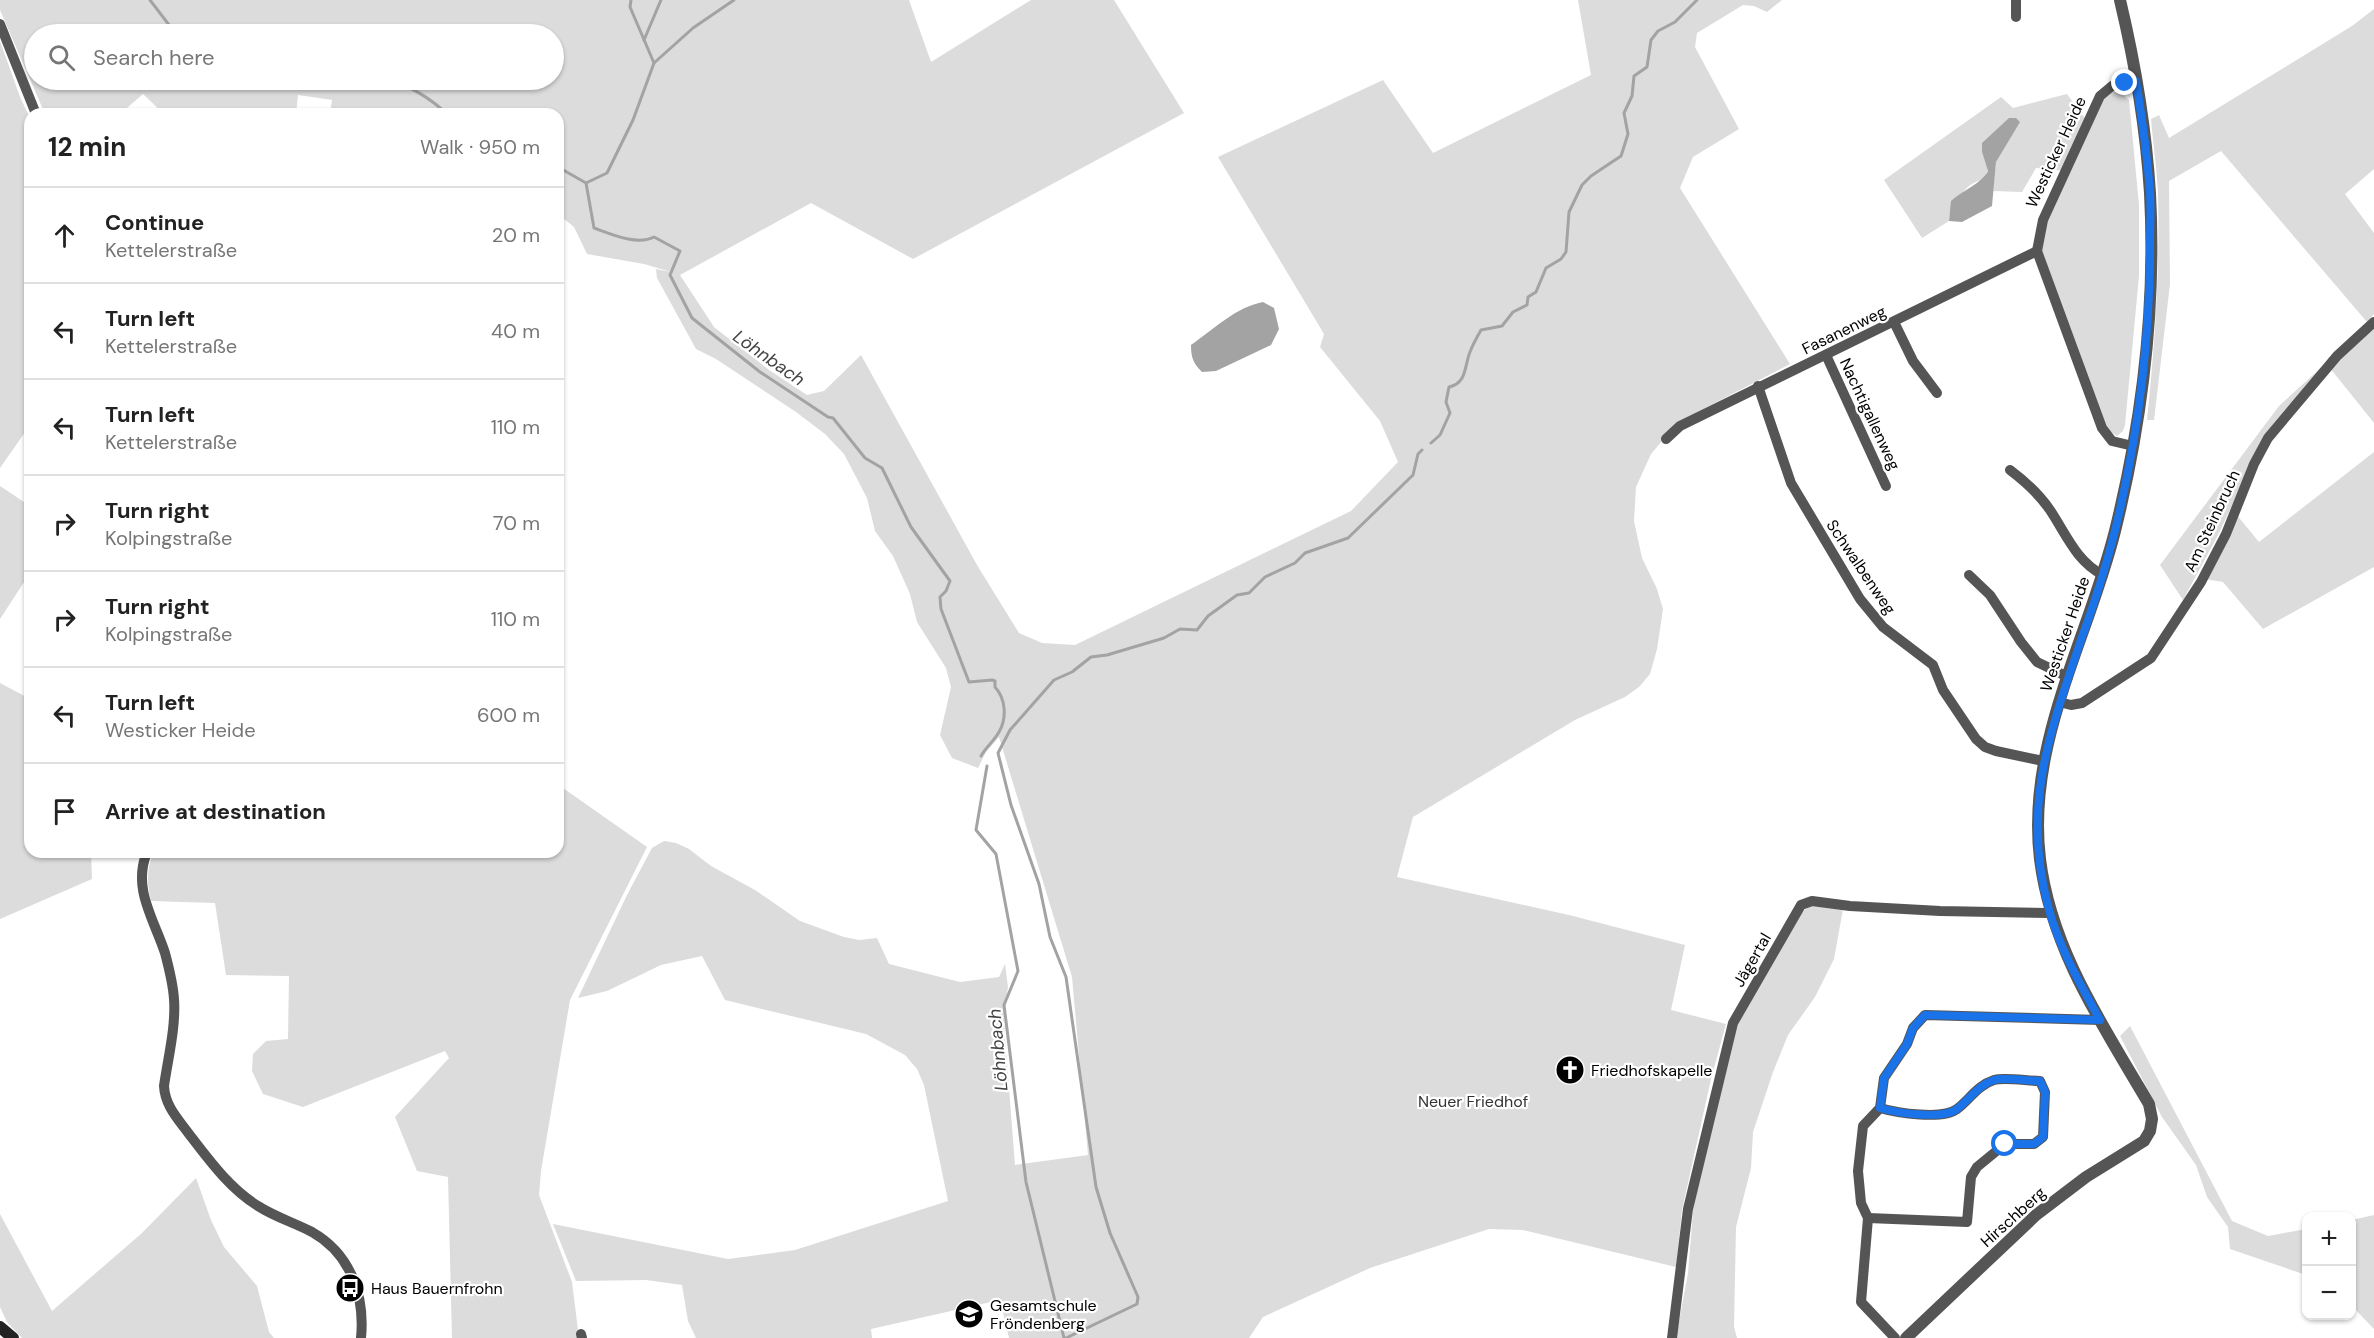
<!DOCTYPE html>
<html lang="en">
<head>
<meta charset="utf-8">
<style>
	body { margin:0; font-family:"DM Sans",sans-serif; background:#f2f2f2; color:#222 }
	.controls { position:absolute; right:18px; bottom:18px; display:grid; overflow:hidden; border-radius:12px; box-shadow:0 2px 4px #0004 }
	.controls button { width:54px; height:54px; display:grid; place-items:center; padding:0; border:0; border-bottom:2px solid #e0e0e0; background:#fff; color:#222; font:30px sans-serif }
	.stop { position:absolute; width:18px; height:18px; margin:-14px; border:4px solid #1a73e8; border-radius:50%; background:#fff }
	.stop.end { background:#1a73e8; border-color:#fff; box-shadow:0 2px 6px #0008 }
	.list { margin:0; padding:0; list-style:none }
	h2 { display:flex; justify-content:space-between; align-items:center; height:78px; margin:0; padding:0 24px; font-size:26px }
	h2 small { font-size:20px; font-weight:400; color:#767676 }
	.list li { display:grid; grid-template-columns:39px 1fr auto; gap:18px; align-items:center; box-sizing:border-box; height:96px; padding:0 24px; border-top:2px solid #e0e0e0 }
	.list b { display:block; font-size:22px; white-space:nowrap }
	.list p { margin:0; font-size:20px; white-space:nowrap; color:#767676 }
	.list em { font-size:20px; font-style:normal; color:#767676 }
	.icon { flex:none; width:33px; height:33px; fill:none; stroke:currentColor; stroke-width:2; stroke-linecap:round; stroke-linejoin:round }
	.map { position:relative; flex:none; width:2374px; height:1338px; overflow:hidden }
	.search { position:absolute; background:#fff; box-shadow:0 2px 4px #0004; left:24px; top:24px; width:540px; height:66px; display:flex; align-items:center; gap:15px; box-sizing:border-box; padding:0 21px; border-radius:33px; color:#767676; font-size:22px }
	.panel { position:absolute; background:#fff; box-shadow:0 2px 4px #0004; left:24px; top:108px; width:540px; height:750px; border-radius:18px }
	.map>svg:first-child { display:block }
	.green { fill:#dcdcdc; fill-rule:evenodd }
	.water { fill:#a3a3a3 }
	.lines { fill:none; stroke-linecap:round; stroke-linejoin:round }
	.stream { stroke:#a3a3a3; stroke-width:3 }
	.minor { stroke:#555; stroke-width:10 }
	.tertiary { stroke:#555; stroke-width:12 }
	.secondary { stroke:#222; stroke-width:12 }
	.route { stroke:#1a73e8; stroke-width:8 }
	.labels { text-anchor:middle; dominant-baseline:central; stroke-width:4.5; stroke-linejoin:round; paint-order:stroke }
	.street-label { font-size:16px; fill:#000; stroke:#fff }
	.poi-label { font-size:16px; fill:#000; stroke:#fff; text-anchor:start }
	.park-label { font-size:16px; fill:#333; stroke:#fff }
	.water-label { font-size:18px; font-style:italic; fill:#444; stroke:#fff }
</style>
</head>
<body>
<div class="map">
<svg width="2374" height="1338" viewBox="0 0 2374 1338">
	<rect width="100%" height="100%" fill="#fff"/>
	<g class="green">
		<path d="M 0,0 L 909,0 L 931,62 L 1031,0 L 1114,0 L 1184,113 L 913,259 L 811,203 L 680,275 L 714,327 L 769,370 L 807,395 L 824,391 L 861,355 L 977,565 L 1019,633 L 1042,643 L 1075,645 L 1351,511 L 1398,462 L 1380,421 L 1320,347 L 1324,334 L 1218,157 L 1383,80 L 1433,153 L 1591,75 L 1578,0 L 1782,0 L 1767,12 L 1754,6 L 1743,5 L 1697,33 L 1695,47 L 1739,129 L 1693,157 L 1680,188 L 1790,364 L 1678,422 L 1651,454 L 1636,487 L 1634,521 L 1642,558 L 1657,589 L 1663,609 L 1657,649 L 1650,674 L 1639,687 L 1625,697 L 1575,720 L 1413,817 L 1397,877 L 1569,915 L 1685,945 L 1671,1010 L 1726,1024 L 1711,1079 L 1682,1210 L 1676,1267 L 1523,1230 L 1489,1229 L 1370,1268 L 1263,1317 L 1249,1338 L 1009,1338 L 1000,1300 L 871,1329 L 872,1338 L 696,1338 L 688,1321 L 682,1285 L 646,1280 L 576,1281 L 553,1224 L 728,1259 L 795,1250 L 948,1201 L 924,1085 L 917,1069 L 905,1055 L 866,1034 L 725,1000 L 702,956 L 661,965 L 607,991 L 578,998 L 627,895 L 652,848 L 664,841 L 676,843 L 689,849 L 711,866 L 755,890 L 800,921 L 844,937 L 859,940 L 877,938 L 889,964 L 960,982 L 999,977 L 1005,964 L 1008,987 L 1004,1013 L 1005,1037 L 1015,1165 L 1088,1155 L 1072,977 L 999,737 L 986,752 L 978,768 L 952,758 L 940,735 L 951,687 L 946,668 L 917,622 L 910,594 L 893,556 L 875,531 L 867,498 L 844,454 L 825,434 L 796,412 L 716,359 L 696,349 L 657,278 L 656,269 L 671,272 L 644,264 L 587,254 L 574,227 L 558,214 L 558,114 L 330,114 L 332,100 L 298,95 L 296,114 L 164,114 L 143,94 L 120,114 L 45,114 L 0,10 ZM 34,34 L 554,34 L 554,80 L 34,80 Z"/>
		<path d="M 2374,9 L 2374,169 L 2345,194 L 2374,233 L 2374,314 L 2367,322 L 2221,151 L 2169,181 L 2170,284 L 2154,420 L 2147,420 C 2155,344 2160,269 2158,193 C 2157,169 2153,144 2151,119 L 2159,115 L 2169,138 L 2352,26 Z"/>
		<path d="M 0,41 L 20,97 L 30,118 L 30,425 L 0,468 Z"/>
		<path d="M 2118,91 L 2129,100 L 2139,205 L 2139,276 L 2125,425 L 2123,431 L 2117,436 L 2103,427 L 2040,251 L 2046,221 L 2106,94 Z"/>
		<path d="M 2067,94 L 2087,121 L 2066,171 L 2036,168 L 2022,192 L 1993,191 L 1996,162 L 2005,145 L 1982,152 L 1988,170 C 1982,183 1978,179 1969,186 C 1960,194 1949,209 1949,221 L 1922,238 L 1884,180 L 2001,97 L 2013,108 Z"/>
		<path d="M 2374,326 L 2374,423 L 2330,368 Z"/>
		<path d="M 2325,364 L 2264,437 L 2219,533 L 2183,600 L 2160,565 L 2279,406 Z"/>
		<path d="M 2374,452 L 2374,567 L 2263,629 L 2223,582 L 2204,579 L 2236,514 L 2259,542 Z"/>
		<path d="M 0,486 L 30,506 L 30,573 L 0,619 Z"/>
		<path d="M 0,683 L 30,699 L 30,852 L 91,852 L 92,879 L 0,919 Z"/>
		<path d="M 558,782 L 563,788 L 647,847 L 570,1000 L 541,1171 L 539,1195 L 572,1282 L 579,1338 L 452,1338 L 448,1177 L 417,1171 L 395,1117 L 449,1058 L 445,1051 L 303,1107 L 263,1094 L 252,1071 L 253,1054 L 266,1041 L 288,1039 L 289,976 L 226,975 L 215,903 L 151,901 C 147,884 146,869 154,852 L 558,852 Z"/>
		<path d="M 1812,905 L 1843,909 L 1834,959 L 1815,997 L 1788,1035 L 1773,1072 L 1753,1132 L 1751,1168 L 1736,1227 L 1734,1327 L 1737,1338 L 1676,1338 L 1688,1273 L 1694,1200 L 1737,1023 L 1800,913 Z"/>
		<path d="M 2130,1026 L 2232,1221 L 2268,1236 L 2306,1229 L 2306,1275 L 2230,1249 L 2228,1227 L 2207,1197 L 2196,1165 L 2162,1117 L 2120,1036 Z"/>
		<path d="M 196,1178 L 211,1220 L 224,1247 L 257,1286 L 269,1332 L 274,1338 L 22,1338 L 7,1322 L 0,1307 L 0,1214 L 52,1311 L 142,1233 Z"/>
		<path d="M 2374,1215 L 2374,1329 L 2352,1306 L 2352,1220 Z"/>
	</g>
	<g class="water">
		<path d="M 2009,118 L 2016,118 L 2020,122 L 1996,162 L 1992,206 L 1962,222 L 1949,221 L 1951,201 C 1962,191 1982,183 1988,171 L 1982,152 L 1982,143 Z"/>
		<path d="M 1263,302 L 1274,308 L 1279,329 L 1271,345 L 1216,371 L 1202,372 C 1193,363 1191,357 1191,345 C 1214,329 1236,307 1263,302 Z"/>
	</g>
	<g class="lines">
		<g class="stream">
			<path d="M 150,0 L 176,34"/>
			<path d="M 631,0 L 630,7 L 654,63 L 633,120 L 607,173 L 586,183 L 594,228 C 611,234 637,246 654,237 L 680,251 L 670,275 L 692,318 L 760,372 L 828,417 L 833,418 L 865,458 L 882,468 L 911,527 L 950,581 L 946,591 L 940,597 L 941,609 L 969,682 L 992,680 L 995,681 L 995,687 C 1006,699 1007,718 999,732 C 994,741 986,747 981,756"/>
			<path d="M 644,40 L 661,0"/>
			<path d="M 654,63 L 693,28 L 734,0"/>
			<path d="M 291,80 L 299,80"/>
			<path d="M 390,80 C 412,87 430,98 447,114"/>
			<path d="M 558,167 L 586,183"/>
			<path d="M 1431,443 L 1440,435 L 1450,413 L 1446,402 L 1449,387 C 1467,383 1464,367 1470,352 C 1473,344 1477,337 1481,330 L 1502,326 L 1513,312 L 1527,305 L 1528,297 L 1536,292 L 1546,268 L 1561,259 L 1566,252 L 1569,212 L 1582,185 L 1591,176 L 1621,156 L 1628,134 L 1624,113 L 1632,96 L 1634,76 L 1647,67 L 1651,40 L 1658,31 L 1675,22 L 1697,0"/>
			<path d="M 987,766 L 976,830 L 996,854 L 1018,971 L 1004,1005 L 1026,1182 L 1064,1338"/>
			<path d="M 1066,1338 L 1137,1304 L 1138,1297 L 1110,1233 L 1096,1187 L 1066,977 L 1050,937 L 1039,884 L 1011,805 L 998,753 L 1010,730 L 1054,680 L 1072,672 L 1091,657 L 1107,655 L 1164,638 L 1180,629 L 1197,630 L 1208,616 L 1237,595 L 1249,593 L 1265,577 L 1295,563 L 1305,553 L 1348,538 L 1413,475 L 1418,454 L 1422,450"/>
		</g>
		<g class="minor">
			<path d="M 2016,17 L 2016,0"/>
			<path d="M 0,24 L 36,114"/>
			<path d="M 1894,322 L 1913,361 L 1937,393"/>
			<path d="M 1826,355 L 1886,486"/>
			<path d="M 1758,386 L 1791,483 L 1860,599 L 1883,627 L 1933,665 L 1943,690 L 1976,739 L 1985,747 L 1996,751 L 2043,761"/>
			<path d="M 1666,439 L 1680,426 L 2037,251"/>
			<path d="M 2133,446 L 2112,441 L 2102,428 L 2037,251 L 2043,220 L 2100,96 L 2112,86 L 2136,81"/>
			<path d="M 2010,470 C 2026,482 2039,494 2050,510 C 2066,534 2076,561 2103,575"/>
			<path d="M 1969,575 L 1990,595 L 2021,642 L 2037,662 L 2068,677"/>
			<path d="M 2059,702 L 2071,705 L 2082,703 L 2151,658 L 2201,582 L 2226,534 L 2254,464 L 2268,438 L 2337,356 L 2374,322"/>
			<path d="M 147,852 C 132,889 154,919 165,953 C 169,968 173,984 174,999 C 176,1027 168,1058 164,1086 C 165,1106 178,1119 189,1134 C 209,1160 230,1189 258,1206 C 275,1217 295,1223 312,1232 C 351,1254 365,1296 361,1338"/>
			<path d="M 1868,1218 L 1967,1222 L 1971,1177 L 1977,1167 L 2005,1144 L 2034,1144 L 2043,1137 L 2045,1092 L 2040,1081 C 2028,1081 2004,1077 1994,1080 C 1978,1085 1969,1100 1957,1109 C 1943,1120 1897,1113 1880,1108"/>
			<path d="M 581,1334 L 582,1338"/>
			<path d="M 1672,1338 L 1688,1209 L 1733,1023 L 1801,905 L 1812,901 L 1850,906 L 1940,911 L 2050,913"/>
			<path d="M 1895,1338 L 1861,1302 L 1868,1218 L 1861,1203 L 1858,1171 L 1863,1126 L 1880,1108 L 1884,1078 L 1907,1044 L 1913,1028 L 1925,1015 L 2100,1020"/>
		</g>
		<path class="tertiary" d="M 1906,1338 L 2036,1215 L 2086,1177 L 2144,1141 L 2150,1131 L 2152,1119 L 2149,1104 C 2104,1027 2051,950 2040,859 C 2026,744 2088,639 2115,531 C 2142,422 2156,306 2150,193 C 2146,129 2135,63 2120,0"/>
		<path class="secondary" d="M 0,1327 L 13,1338"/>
	</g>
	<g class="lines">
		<path class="route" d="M 2005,1144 L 2034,1144 L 2043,1137 L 2045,1092 L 2040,1081 C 2028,1081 2004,1077 1994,1080 C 1978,1085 1969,1100 1957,1109 C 1943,1120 1897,1113 1880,1108 L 1884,1078 L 1907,1044 L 1913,1028 L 1925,1015 L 2100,1020 C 2080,984 2060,949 2049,910 C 2021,808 2049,735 2081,640 C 2097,596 2111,551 2121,505 C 2140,420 2150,333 2150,245 C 2150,227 2151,209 2150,192 C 2147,154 2142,118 2136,81 L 2125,83"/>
	</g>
	<defs>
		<g id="church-disc" transform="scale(1.5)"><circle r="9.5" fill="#000" stroke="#fff"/><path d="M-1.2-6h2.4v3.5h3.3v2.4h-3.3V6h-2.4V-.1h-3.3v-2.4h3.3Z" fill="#fff"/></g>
		<g id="bus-disc" transform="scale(1.5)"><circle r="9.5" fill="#000" stroke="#fff"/><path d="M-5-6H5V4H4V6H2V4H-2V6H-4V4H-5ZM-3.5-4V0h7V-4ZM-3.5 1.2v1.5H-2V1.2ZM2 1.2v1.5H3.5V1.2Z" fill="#fff"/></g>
		<g id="school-disc" transform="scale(1.5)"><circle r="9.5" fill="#000" stroke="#fff"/><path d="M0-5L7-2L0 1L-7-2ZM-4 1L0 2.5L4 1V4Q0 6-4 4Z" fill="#fff"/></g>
	</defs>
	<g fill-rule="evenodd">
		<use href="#church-disc" x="1570" y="1070"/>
		<use href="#bus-disc" x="350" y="1288"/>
		<use href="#school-disc" x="969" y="1314"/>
	</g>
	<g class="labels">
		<g class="street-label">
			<text transform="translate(2056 152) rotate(-65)">Westicker Heide</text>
			<text transform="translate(1844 330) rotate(-26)">Fasanenweg</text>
			<text transform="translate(1870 414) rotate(65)">Nachtigallenweg</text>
			<text transform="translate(2212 521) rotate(-65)">Am Steinbruch</text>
			<text transform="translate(1861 567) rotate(56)">Schwalbenweg</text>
			<text transform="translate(2065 634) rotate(-71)">Westicker Heide</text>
			<text transform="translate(1752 960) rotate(-60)">Jägertal</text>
			<text transform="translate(2013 1217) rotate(-42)">Hirschberg</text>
		</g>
		<g class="poi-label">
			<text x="1591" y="1070">Friedhofskapelle</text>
			<text x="371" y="1288">Haus Bauernfrohn</text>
			<text x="990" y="1305">Gesamtschule<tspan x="990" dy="18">Fröndenberg</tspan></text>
		</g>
		<g class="park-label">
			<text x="1473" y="1101">Neuer Friedhof</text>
		</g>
		<g class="water-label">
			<text transform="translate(769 358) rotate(35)">Löhnbach</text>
			<text transform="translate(998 1050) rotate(-95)">Löhnbach</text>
		</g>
	</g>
</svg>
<div class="controls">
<button>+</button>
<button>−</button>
</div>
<div class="stop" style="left:2005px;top:1144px"></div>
<div class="stop end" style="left:2125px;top:83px"></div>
<div class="search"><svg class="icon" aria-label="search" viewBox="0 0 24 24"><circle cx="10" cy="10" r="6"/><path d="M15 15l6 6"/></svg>Search here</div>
<section class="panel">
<h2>12 min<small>Walk · 950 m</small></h2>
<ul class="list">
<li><svg class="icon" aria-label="ahead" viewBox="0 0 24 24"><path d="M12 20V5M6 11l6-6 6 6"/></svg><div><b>Continue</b><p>Kettelerstraße</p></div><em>20 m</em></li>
<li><svg class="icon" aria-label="left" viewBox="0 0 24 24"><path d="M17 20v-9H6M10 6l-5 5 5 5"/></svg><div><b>Turn left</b><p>Kettelerstraße</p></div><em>40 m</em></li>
<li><svg class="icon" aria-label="left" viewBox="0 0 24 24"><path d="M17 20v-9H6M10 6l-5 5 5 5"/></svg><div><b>Turn left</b><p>Kettelerstraße</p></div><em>110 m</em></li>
<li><svg class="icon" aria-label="right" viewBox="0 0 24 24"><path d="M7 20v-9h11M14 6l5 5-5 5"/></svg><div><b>Turn right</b><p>Kolpingstraße</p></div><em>70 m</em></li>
<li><svg class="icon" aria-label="right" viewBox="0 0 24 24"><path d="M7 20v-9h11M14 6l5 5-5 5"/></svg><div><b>Turn right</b><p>Kolpingstraße</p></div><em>110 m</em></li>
<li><svg class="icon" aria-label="left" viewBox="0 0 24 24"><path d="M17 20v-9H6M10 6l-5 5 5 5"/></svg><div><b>Turn left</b><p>Westicker Heide</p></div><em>600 m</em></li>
<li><svg class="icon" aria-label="arrive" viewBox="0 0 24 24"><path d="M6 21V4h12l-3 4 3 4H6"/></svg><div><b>Arrive at destination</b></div></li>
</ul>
</section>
</div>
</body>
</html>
